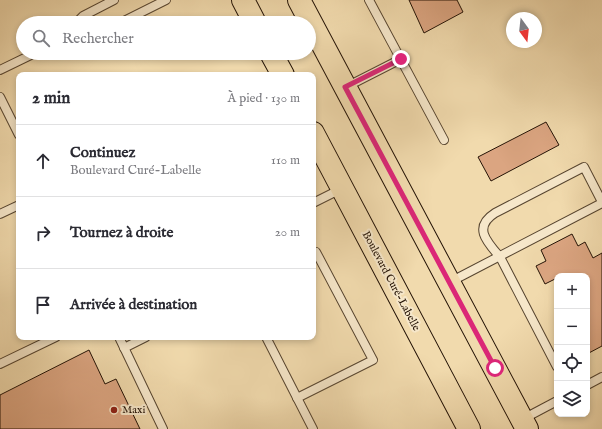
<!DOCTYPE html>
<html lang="fr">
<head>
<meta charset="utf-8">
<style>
	body { margin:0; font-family:"IM FELL English",serif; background:#f2f2f3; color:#2b2b33 }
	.controls { position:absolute; right:12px; bottom:12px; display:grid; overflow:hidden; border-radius:8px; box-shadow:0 2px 6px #0003 }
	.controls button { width:36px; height:36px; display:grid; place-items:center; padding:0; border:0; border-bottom:1px solid #e1e1e2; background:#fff; color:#2b2b33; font:20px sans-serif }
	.compass { position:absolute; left:506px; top:12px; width:36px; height:36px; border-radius:50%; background:#fff; box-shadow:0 2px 6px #0003; rotate:165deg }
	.stop { position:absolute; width:12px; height:12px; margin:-9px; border:3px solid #db2777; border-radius:50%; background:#fff }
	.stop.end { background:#db2777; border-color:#fff; box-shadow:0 1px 4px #0008 }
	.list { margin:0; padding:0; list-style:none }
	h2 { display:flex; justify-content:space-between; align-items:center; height:52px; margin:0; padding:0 16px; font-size:17px }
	h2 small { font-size:13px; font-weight:400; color:#7c7c81 }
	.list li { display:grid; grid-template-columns:26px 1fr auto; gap:12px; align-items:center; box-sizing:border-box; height:72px; padding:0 16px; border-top:1px solid #e1e1e2 }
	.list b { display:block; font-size:15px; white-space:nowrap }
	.list p { margin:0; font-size:13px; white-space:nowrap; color:#7c7c81 }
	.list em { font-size:13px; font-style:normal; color:#7c7c81 }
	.icon { flex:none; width:22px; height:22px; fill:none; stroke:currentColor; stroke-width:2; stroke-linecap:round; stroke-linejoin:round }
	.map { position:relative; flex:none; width:602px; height:429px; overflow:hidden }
	.search { position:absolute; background:#fff; box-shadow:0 2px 6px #0003; left:16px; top:16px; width:300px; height:44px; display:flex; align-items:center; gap:10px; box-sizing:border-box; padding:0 14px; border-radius:22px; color:#7c7c81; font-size:15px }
	.panel { position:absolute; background:#fff; box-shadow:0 2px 6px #0003; left:16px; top:72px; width:300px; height:268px; border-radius:8px }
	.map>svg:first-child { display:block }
	.building { fill:#dba581; stroke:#241306 }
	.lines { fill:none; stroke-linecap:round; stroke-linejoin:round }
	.lane-casing { stroke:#574530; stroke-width:10 }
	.primary-casing { stroke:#241306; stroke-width:24 }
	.lane { stroke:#f6e7ca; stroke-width:8 }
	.primary { stroke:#f1daad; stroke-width:22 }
	.route { stroke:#db2777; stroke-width:5 }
	.poi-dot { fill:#8f2418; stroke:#f6e7ca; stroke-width:1.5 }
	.labels { text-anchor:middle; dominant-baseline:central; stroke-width:4; stroke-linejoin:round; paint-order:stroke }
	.street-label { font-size:11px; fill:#241306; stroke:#f6e7ca }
	.poi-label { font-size:11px; fill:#241306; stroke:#f6e7ca; text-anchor:start }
</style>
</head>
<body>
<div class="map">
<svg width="602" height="429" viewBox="0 0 602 429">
	<rect width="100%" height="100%" fill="#f1daad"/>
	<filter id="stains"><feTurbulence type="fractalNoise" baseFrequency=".005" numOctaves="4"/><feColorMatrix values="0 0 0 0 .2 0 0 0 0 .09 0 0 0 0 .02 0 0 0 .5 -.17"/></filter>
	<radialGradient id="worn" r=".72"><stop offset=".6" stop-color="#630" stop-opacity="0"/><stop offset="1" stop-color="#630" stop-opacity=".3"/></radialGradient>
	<g class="building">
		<path d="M 409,0 L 457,0 L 463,12 L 424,33 Z"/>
		<path d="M 546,122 L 559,145 L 491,181 L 478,157 Z"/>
		<path d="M 572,234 L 578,246 L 585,242 L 593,258 L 602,253 L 602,346 L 587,354 L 587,276 L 557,276 L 557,278 L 545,284 L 536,266 L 546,261 L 541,250 Z"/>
		<path d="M 89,350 L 105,384 L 116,379 L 140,429 L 0,429 L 0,395 Z"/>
	</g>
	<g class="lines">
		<g class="lane-casing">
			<g id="lane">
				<path d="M 369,0 L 444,140"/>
				<path d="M 76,23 L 83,16 L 114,0"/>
				<path d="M 120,23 L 166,0"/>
				<path d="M 0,70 L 35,53"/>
				<path d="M 346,87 L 401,59"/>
				<path d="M 0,97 L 19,135"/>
				<path d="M 313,203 L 341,189"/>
				<path d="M 0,214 L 19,205"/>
				<path d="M 450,282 L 602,203"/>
				<path d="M 119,337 L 163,429"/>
				<path d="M 266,337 L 313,429"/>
				<path d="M 124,348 L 146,337"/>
				<path d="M 0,364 L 56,337"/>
				<path d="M 557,367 L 500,257 C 486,241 473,227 495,213 L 584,167 L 602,202"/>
				<path d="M 587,385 L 602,377"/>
				<path d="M 297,398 L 373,360 L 316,252 L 313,254"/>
				<path d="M 523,419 L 557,401"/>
			</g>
		</g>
		<g class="primary-casing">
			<g id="primary">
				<path d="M 243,0 L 255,23"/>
				<path d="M 299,0 L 527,429"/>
				<path d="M 271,53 L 283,75"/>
				<path d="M 313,133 L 469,429"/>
			</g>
		</g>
		<use href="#lane" class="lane"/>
		<use href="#primary" class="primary"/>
	</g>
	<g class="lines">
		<path class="route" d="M 401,59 L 345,87 L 495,368"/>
	</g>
	<circle class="poi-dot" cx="114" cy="410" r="4"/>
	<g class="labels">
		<g class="street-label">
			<text transform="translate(391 281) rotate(62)">Boulevard Curé-Labelle</text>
		</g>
		<g class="poi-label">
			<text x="122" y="410">Maxi</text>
		</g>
	</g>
	<rect width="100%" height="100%" filter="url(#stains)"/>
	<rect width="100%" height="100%" fill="url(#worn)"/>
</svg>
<div class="controls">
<button>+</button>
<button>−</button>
<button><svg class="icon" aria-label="locate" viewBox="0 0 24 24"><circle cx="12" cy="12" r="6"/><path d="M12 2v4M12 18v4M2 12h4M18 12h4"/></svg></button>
<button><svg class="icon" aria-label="layers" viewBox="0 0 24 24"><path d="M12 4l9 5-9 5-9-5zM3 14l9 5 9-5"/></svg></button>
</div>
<svg class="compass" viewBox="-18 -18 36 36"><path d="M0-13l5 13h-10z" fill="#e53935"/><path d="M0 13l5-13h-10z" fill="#7c7c81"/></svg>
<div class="stop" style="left:495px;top:368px"></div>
<div class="stop end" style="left:401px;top:59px"></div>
<div class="search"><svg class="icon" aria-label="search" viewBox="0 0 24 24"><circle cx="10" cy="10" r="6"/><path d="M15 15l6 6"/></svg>Rechercher</div>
<section class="panel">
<h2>2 min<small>À pied · 130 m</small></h2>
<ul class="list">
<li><svg class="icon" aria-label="ahead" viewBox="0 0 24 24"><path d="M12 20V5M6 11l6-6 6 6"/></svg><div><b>Continuez</b><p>Boulevard Curé-Labelle</p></div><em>110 m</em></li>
<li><svg class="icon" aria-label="right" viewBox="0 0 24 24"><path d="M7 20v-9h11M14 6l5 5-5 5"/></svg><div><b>Tournez à droite</b></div><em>20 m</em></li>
<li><svg class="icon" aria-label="arrive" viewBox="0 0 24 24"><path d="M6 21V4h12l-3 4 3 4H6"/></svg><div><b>Arrivée à destination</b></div></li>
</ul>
</section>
</div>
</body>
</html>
